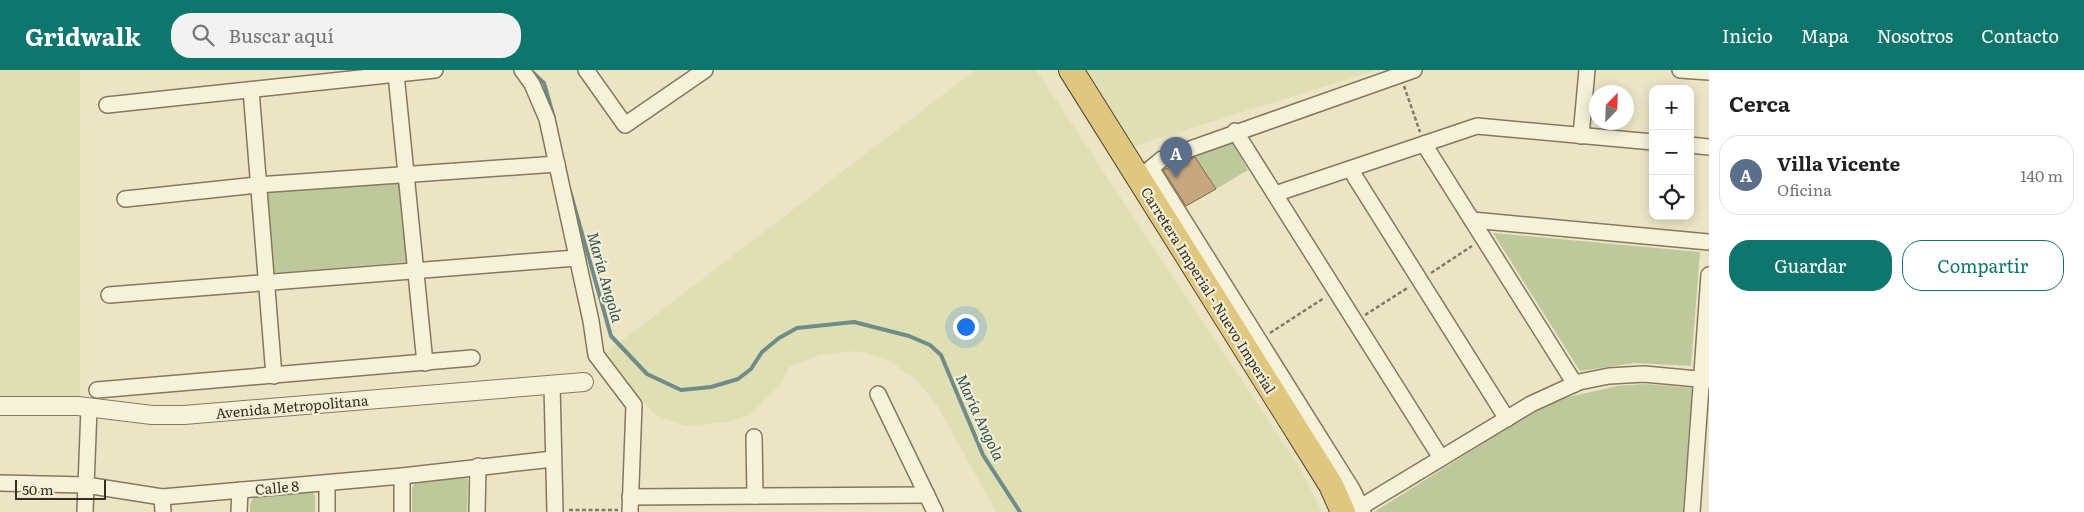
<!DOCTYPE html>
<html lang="es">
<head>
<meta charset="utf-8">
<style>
	body { margin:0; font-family:Literata,serif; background:#f2f2f2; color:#222 }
	.controls { position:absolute; right:15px; top:15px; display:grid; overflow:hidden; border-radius:10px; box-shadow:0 2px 12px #0003 }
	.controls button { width:45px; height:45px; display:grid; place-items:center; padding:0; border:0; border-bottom:1px solid #e0e0e0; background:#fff; color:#222; font:25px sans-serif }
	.compass { position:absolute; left:1589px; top:15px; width:45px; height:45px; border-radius:50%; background:#fff; box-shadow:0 2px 12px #0003; rotate:23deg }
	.scale { position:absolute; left:15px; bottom:12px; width:91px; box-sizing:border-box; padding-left:5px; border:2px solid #362e20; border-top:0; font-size:14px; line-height:18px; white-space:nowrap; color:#362e20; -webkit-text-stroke:4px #f3eed5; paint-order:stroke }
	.you { position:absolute; left:965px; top:256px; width:18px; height:18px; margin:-12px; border:4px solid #fff; border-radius:50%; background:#1a73e8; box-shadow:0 0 0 8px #1a73e833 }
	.badge { display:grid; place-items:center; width:32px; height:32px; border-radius:50%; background:#0f766e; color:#fff; font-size:16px; font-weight:700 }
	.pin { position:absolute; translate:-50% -41px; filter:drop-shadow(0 1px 2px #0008) }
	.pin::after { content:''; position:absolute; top:26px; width:18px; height:15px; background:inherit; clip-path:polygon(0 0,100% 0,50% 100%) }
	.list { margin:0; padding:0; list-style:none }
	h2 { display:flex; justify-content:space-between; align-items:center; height:65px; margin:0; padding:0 20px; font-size:21px }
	h2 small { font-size:16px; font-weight:400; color:#767676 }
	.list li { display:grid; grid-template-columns:32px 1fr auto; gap:15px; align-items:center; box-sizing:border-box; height:80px; margin:0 10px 10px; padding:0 10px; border:1px solid #e0e0e0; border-radius:20px }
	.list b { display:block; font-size:19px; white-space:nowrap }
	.list p { margin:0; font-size:16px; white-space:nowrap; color:#767676 }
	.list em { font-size:16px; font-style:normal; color:#767676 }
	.actions { display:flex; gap:10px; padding:15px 20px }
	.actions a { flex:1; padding:11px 0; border:1px solid #0f766e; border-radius:20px; text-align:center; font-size:18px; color:#0f766e }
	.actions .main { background:#0f766e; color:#fff }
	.icon { flex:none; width:28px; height:28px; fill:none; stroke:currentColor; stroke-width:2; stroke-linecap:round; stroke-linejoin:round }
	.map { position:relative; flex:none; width:1709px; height:442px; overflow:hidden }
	header { display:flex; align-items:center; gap:30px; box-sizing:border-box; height:70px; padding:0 25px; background:#0f766e; color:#fff }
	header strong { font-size:24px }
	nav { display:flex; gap:28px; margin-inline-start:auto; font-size:18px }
	.search { width:350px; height:45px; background:#f2f2f2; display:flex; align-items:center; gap:12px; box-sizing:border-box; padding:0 18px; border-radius:20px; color:#767676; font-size:19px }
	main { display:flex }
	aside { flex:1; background:#fff }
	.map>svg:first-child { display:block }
	.farmland { fill:#e0dfb4 }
	.green { fill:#bdc89b }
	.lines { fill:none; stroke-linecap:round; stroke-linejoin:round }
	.stream { stroke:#6f8c89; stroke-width:4 }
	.building { fill:#c6a77f; stroke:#826645 }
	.minor-casing { stroke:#85785d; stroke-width:18 }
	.tertiary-casing { stroke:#85785d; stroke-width:20 }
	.trunk-casing { stroke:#534631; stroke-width:26 }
	.path { stroke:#85785d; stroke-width:2.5; stroke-dasharray:4 2.5; stroke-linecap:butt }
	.minor { stroke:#f6f2d9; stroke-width:15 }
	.tertiary { stroke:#f6f2d9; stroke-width:18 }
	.trunk { stroke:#dfc780; stroke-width:24 }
	.labels { text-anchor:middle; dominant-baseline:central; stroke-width:4.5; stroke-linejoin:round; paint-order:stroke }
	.street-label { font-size:14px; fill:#362e20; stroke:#f3eed5 }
	.water-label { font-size:15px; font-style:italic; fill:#305255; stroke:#f3eed5 }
</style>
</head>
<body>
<header>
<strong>Gridwalk</strong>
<div class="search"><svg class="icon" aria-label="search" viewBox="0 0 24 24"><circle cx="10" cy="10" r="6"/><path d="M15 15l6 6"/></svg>Buscar aquí</div>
<nav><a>Inicio</a><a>Mapa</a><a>Nosotros</a><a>Contacto</a></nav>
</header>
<main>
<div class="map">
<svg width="1709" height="442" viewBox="0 0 1709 442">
	<rect width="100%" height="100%" fill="#ebe5c6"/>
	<g class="farmland">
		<rect x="0" y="0" width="80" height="330"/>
		<path d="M 975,0 L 1036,0 L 1300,398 L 1322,442 L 996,442 L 937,335 L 916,310 L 888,290 L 857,281 L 820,285 L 789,297 L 781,314 L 750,345 L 728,352 L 685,356 L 654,344 L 603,285 Z"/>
		<path d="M 1077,0 L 1377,0 L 1131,77 Z"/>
	</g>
	<g class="green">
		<path d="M 1231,71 L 1248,100 L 1216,119 L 1193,84 Z"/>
		<path d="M 400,109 L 409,192 L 273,203 L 265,120 Z"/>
		<path d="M 1493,163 L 1700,182 L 1691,296 L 1635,293 L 1580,301 Z"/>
		<path d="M 1646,314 L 1692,318 L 1683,442 L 1374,442 L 1527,346 L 1564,328 L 1617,316 Z"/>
		<path d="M 461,405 L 468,409 L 467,442 L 412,442 L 412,418 L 416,410 Z"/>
		<path d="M 311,420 L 315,426 L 315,442 L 250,442 L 250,434 L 254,426 Z"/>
	</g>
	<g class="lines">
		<g class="stream">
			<path d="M 530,0 L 544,13 L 554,48"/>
			<path d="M 570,121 L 611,266 L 647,304 L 681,320 L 711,317 L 738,309 L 751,299 L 762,282 L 779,268 L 797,258 L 854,252 L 909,266 L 930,275 L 941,285 L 983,385 L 1020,442"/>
		</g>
	</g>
	<path class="building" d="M 1195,87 L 1216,119 L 1186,136 L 1163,100 Z"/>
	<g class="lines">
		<g class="minor-casing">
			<g id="minor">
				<path d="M 522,0 L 532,14 L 547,49 L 591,251 L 596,285 L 634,335 L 630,442"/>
				<path d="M 586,0 L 625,55 L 705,0"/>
				<path d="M 1680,0 L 1709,2"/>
				<path d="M 396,4 L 425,293"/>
				<path d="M 251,20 L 274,306"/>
				<path d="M 107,35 L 435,0"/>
				<path d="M 1235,61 L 1441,388"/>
				<path d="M 1581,66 L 1587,0"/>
				<path d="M 1424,74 L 1575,314"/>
				<path d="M 1690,75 L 1709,77"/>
				<path d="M 1151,98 L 1352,419 L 1363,442"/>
				<path d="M 1350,99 L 1507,349"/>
				<path d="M 1144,104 L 1162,89 L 1414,0"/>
				<path d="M 1275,124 L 1477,56 L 1653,72"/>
				<path d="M 125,129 L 257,115 L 557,94"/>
				<path d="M 1472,150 L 1709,172"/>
				<path d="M 109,225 L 576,188"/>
				<path d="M 552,315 L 555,442"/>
				<path d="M 97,320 L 472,288"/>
				<path d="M 878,324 L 935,442"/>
				<path d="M 754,367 L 755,426"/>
				<path d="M 402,406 L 402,442"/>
				<path d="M 0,413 L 86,415 L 162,427 L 402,406 L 553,389"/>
				<path d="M 162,427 L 163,442"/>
				<path d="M 630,427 L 927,425"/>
				<path d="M 1354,441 L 1531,334 L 1579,312 L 1609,306 L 1644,304 L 1709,310"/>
				<path d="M 85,442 L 89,338"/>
				<path d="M 239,442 L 240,420"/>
				<path d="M 327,442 L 327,413"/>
				<path d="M 477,442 L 478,396"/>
				<path d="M 1692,442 L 1709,205"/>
			</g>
		</g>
		<g class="tertiary-casing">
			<path id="tertiary" d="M 0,336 L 78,336 L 152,345 L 184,345 L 584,312"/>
		</g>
		<g class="trunk-casing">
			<path id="trunk" d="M 1071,0 L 1331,415 L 1343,442"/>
		</g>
		<g class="path">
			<path d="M 1404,16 L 1420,62"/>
			<path d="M 1431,203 L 1472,176"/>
			<path d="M 1365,245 L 1409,217"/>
			<path d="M 1270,263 L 1324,228"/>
			<path d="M 569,440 L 618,440"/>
		</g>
		<use href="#minor" class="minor"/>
		<use href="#tertiary" class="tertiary"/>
		<use href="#trunk" class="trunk"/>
	</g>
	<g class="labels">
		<g class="street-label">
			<text transform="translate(1209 220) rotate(58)">Carretera Imperial - Nuevo Imperial</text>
			<text transform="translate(292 336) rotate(-5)">Avenida Metropolitana</text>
			<text transform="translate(277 417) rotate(-5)">Calle 8</text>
		</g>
		<g class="water-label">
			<text transform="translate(606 207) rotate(74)">María Angola</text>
			<text transform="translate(981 347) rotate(65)">María Angola</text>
		</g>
	</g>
</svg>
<div class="controls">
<button>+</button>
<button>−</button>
<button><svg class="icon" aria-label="locate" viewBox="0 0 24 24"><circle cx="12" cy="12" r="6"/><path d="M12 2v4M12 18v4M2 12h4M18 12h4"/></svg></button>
</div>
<svg class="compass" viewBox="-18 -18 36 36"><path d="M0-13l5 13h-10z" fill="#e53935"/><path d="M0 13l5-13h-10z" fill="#767676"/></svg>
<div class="scale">50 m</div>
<div class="you"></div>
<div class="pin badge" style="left:1176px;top:108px;background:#5c6f8a">A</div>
</div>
<aside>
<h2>Cerca<small></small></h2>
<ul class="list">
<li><span class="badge" style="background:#5c6f8a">A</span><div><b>Villa Vicente</b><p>Oficina</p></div><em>140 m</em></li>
</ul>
<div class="actions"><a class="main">Guardar</a><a>Compartir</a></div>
</aside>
</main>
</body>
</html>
